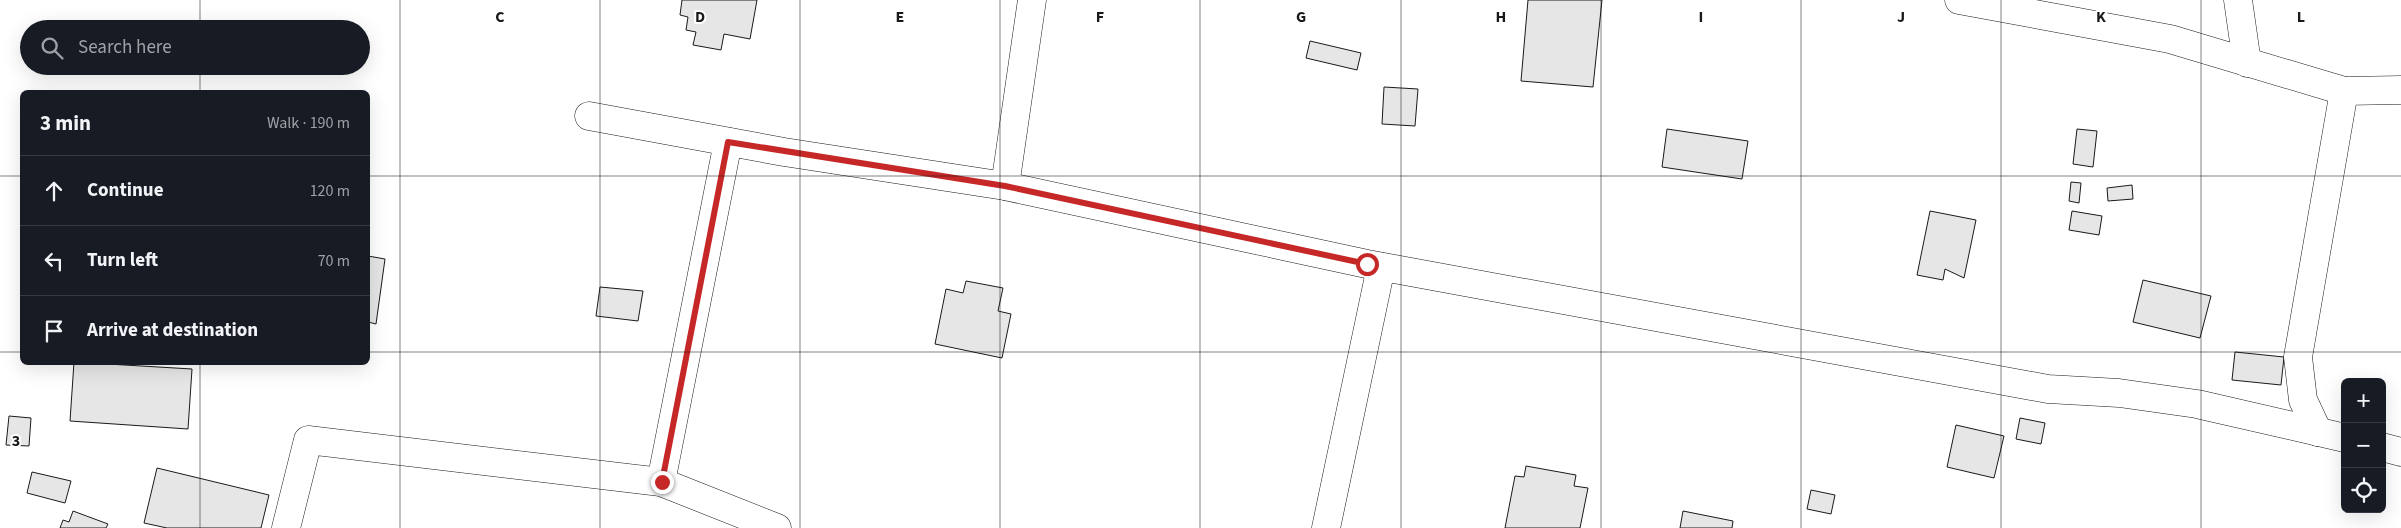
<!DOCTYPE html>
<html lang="en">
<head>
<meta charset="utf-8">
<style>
	body { margin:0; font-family:"Source Sans 3",sans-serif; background:#20242c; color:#f1f3f6 }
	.controls { position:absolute; right:15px; bottom:15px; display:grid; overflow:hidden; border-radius:8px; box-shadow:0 5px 20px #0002 }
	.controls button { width:45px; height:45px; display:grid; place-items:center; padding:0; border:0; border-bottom:1px solid #363941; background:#171b24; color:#f1f3f6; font:25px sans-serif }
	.stop { position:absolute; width:15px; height:15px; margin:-11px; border:4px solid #c62828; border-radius:50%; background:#fff }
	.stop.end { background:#c62828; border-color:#fff; box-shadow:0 1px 5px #0008 }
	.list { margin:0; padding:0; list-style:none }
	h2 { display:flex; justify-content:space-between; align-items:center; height:65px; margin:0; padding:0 20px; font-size:21px }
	h2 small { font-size:16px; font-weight:400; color:#9ea1a6 }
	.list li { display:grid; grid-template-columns:32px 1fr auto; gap:15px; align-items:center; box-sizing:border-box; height:70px; padding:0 20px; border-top:1px solid #363941 }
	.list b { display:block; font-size:19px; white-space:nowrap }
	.list em { font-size:16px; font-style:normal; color:#9ea1a6 }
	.icon { flex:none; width:28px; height:28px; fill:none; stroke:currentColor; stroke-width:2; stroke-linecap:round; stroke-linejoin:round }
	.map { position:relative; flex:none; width:2401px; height:528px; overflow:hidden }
	.search { position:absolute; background:#171b24; box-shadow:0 5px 20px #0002; left:20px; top:20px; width:350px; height:55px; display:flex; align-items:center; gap:12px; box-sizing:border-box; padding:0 18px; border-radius:28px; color:#9ea1a6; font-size:19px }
	.panel { position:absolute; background:#171b24; box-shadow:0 5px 20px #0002; left:20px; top:90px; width:350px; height:275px; border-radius:8px }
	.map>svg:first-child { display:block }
	.building { fill:#e6e6e6; stroke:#1a1a1a }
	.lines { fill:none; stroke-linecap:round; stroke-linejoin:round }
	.minor-casing { stroke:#1a1a1a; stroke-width:29 }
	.minor { stroke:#fff; stroke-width:28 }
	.route { stroke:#c62828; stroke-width:6 }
	.grid { fill:none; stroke:#1a1a1a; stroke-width:1; stroke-opacity:0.55 }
	.grid-label { font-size:16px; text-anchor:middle; font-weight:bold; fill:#1a1a1a; stroke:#fff; stroke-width:4; stroke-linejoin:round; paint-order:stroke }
</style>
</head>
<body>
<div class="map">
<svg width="2401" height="528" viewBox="0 0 2401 528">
	<rect width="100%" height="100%" fill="#fff"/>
	<g class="building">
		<path d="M 682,0 L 757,0 L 750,39 L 724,34 L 721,50 L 693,45 L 696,32 L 686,30 L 688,17 L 680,15 Z"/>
		<path d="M 1528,0 L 1602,0 L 1593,87 L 1521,81 Z"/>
		<path d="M 1310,41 L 1361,53 L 1357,70 L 1306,58 Z"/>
		<path d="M 1384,87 L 1418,89 L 1415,126 L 1382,124 Z"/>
		<path d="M 1667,129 L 1748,141 L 1742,179 L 1662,167 Z"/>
		<path d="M 2077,129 L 2097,131 L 2093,167 L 2073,164 Z"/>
		<path d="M 2071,182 L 2081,183 L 2079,203 L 2069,201 Z"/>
		<path d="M 2132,185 L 2133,199 L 2108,201 L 2107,188 Z"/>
		<path d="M 1930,211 L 1976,220 L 1964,278 L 1945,269 L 1943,280 L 1917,275 Z"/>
		<path d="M 2072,211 L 2102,216 L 2099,235 L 2069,230 Z"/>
		<path d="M 368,256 L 385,259 L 376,324 L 368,322 Z"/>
		<path d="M 2143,280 L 2211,296 L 2200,338 L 2133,322 Z"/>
		<path d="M 966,281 L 1003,288 L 998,311 L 1011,314 L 1002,358 L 935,344 L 946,289 L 963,293 Z"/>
		<path d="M 600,287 L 643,291 L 638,321 L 596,316 Z"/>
		<path d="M 2235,352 L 2284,357 L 2281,385 L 2232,380 Z"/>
		<path d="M 74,362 L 192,369 L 188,429 L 70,421 Z"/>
		<path d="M 9,416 L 31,418 L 29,446 L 6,445 Z"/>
		<path d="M 2020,418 L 2045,423 L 2041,444 L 2016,439 Z"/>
		<path d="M 1956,425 L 2004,436 L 1994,478 L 1947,467 Z"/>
		<path d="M 1526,466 L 1576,475 L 1574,486 L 1588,488 L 1580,528 L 1505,528 L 1515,476 L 1524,477 Z"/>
		<path d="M 157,468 L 269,495 L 261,528 L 167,528 L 144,523 Z"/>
		<path d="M 32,472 L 71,481 L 65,503 L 27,493 Z"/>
		<path d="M 1811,490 L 1835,495 L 1831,514 L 1807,509 Z"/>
		<path d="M 73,511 L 108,524 L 106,528 L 60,528 L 63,520 L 69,522 Z"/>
		<path d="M 1683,511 L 1733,521 L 1732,528 L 1680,528 Z"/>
	</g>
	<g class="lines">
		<g class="minor-casing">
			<g id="minor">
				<path d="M 1959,0 L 2170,39 L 2344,91 L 2401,90"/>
				<path d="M 2238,0 L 2247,63"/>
				<path d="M 589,116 L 784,152 L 1005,186 L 1367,264 L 2048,389 L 2119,393 L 2197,404 L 2345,438"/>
				<path d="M 1005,186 L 1032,0"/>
				<path d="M 2318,432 L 2303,400 L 2298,357 L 2344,91"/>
				<path d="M 2382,447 L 2401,452"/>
				<path d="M 661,482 L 728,142"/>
				<path d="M 286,528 L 308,440 L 661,482 L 777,528"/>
				<path d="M 1326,528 L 1381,267"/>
			</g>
		</g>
		<use href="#minor" class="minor"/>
	</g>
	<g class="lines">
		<path class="route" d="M 662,482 L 728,142 L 1005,186 L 1367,264"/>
	</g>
	<path class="grid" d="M 200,0 L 200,29M 400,0 L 400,528M 600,0 L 600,528M 800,0 L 800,528M 1000,0 L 1000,528M 1200,0 L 1200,528M 1401,0 L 1401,528M 1601,0 L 1601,528M 1801,0 L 1801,528M 2001,0 L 2001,528M 2201,0 L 2201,528M 200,66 L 200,92M 0,176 L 22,176M 368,176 L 2401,176M 0,352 L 22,352M 368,352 L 2401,352M 200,362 L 200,528"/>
	<g class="grid-label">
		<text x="500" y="22">C</text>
		<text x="700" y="22">D</text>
		<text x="900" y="22">E</text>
		<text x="1100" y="22">F</text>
		<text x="1301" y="22">G</text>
		<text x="1501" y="22">H</text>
		<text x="1701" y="22">I</text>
		<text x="1901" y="22">J</text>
		<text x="2101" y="22">K</text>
		<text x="2301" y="22">L</text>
		<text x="16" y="446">3</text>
	</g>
</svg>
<div class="controls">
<button>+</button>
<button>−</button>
<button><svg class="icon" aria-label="locate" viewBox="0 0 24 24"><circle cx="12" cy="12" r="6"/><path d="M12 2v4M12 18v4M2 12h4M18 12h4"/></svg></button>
</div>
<div class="stop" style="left:1367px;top:264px"></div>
<div class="stop end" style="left:662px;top:482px"></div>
<div class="search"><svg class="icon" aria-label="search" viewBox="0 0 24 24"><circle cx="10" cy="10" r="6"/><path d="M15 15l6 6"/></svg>Search here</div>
<section class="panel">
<h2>3 min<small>Walk · 190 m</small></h2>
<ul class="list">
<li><svg class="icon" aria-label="ahead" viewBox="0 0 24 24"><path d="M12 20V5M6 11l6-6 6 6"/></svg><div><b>Continue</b></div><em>120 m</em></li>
<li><svg class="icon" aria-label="left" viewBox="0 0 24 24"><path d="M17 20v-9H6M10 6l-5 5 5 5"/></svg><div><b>Turn left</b></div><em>70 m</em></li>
<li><svg class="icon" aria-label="arrive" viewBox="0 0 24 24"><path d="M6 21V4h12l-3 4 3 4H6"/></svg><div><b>Arrive at destination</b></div></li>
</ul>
</section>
</div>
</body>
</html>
